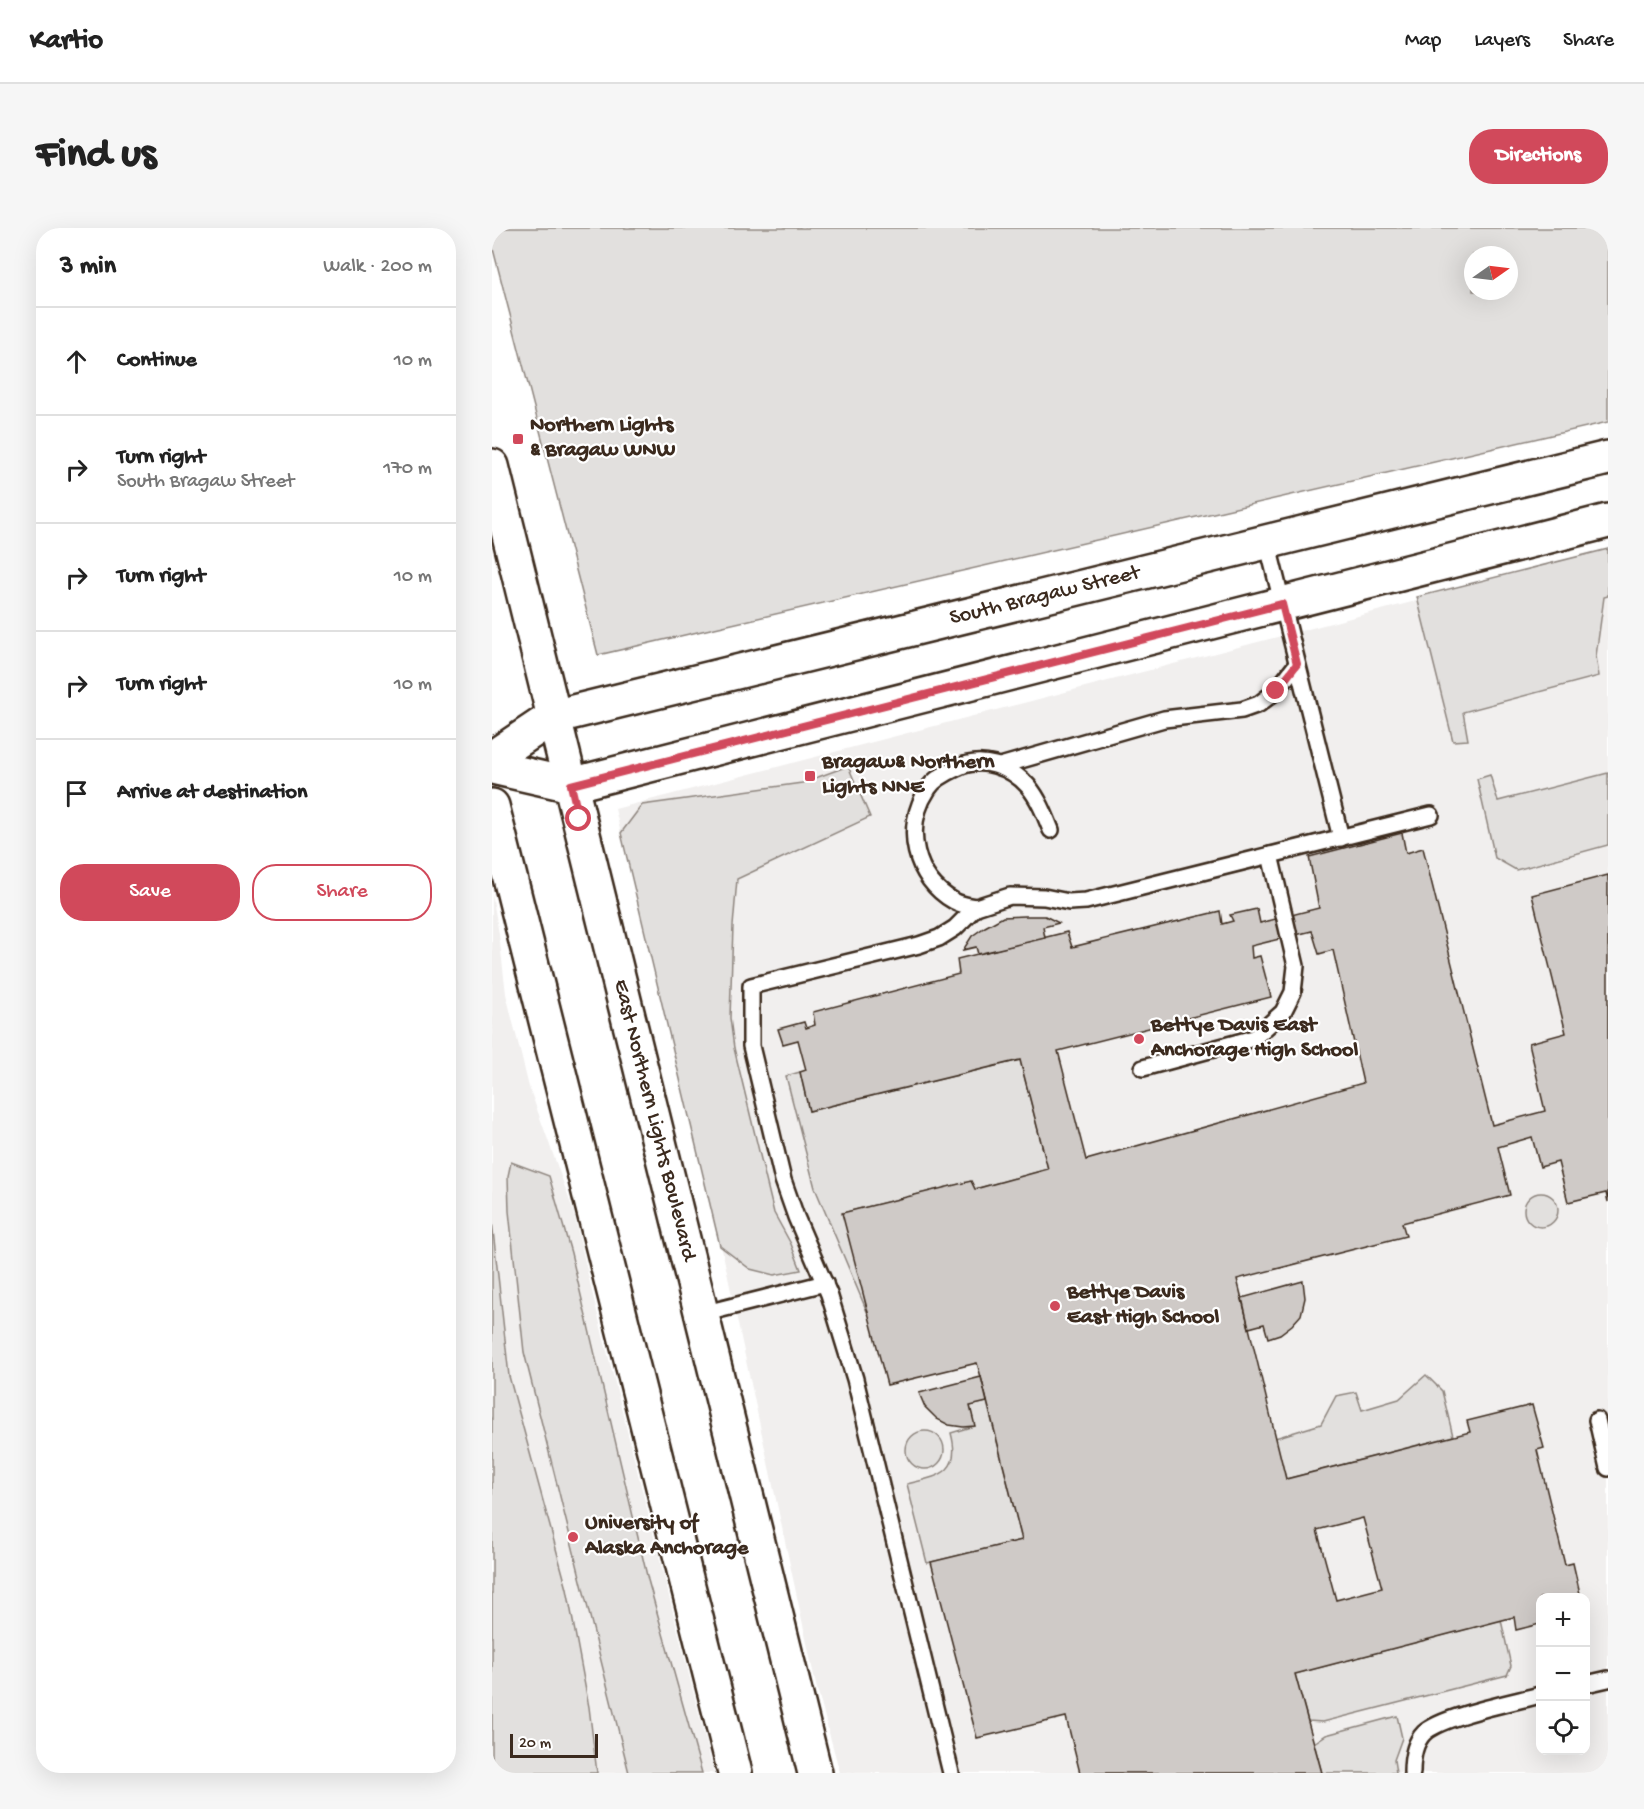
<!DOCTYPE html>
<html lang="en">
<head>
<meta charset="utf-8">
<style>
	body { margin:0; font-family:"Gochi Hand",sans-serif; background:#f6f6f6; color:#222 }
	.controls { position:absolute; right:18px; bottom:18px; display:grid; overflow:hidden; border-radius:12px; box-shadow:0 6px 24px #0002 }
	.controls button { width:54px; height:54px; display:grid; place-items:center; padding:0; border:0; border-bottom:2px solid #e0e0e0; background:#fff; color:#222; font:30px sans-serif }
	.compass { position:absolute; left:972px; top:18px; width:54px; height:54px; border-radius:50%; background:#fff; box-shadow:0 6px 24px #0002; rotate:76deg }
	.scale { position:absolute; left:18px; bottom:15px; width:88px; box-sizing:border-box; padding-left:6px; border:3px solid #3b2a1e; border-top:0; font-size:16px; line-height:21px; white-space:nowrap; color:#3b2a1e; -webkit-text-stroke:4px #fff; paint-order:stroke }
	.stop { position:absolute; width:18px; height:18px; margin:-14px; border:4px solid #d1495b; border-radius:50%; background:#fff }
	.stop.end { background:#d1495b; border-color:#fff; box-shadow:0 2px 6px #0008 }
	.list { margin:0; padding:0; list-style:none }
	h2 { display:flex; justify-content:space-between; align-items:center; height:78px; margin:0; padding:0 24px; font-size:26px }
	h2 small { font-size:20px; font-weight:400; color:#767676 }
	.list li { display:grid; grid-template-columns:39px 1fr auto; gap:18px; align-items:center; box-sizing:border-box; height:108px; padding:0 24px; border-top:2px solid #e0e0e0 }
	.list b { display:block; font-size:22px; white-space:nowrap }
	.list p { margin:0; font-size:20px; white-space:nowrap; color:#767676 }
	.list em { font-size:20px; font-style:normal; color:#767676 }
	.actions { display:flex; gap:12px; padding:18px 24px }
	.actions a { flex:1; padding:14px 0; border:2px solid #d1495b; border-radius:24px; text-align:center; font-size:21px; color:#d1495b }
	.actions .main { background:#d1495b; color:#fff }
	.icon { flex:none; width:33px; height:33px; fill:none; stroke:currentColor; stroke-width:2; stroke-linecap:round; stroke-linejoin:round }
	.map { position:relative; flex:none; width:1116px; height:1545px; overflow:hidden; border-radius:24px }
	header { display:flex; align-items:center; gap:36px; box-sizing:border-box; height:84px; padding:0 30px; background:#fff; border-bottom:2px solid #e0e0e0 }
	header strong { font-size:28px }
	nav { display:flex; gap:33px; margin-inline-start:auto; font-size:21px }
	.intro { display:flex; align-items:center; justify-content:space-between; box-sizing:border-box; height:144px; padding:0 36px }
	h1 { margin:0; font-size:42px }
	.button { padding:15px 27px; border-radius:24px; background:#d1495b; color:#fff; font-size:21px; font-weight:700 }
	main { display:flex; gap:36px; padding:0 36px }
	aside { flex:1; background:#fff; border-radius:24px; box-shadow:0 6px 24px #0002 }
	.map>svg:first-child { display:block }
	.built { fill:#f1efee; fill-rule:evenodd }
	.green { fill:#e2e0de; stroke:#8e857e; stroke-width:1.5; fill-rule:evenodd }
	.building { fill:#cfcac7; stroke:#3b2a1e; stroke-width:1.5; fill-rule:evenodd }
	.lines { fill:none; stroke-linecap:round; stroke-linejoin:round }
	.service-casing { stroke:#3b2a1e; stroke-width:20 }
	.secondary-casing { stroke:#3b2a1e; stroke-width:38 }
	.primary-casing { stroke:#3b2a1e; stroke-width:38 }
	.service { stroke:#fff; stroke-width:15 }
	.secondary { stroke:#fff; stroke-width:33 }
	.primary { stroke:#fff; stroke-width:33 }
	.route { stroke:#d1495b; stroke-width:8 }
	.poi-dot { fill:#d1495b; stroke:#fff; stroke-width:2 }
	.labels { text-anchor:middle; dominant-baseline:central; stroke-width:4.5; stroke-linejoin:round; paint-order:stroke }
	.poi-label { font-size:22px; font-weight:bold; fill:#3b2a1e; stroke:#fff; text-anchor:start }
	.street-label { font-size:22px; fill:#3b2a1e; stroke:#fff }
</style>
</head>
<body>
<header>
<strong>Kartio</strong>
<nav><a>Map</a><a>Layers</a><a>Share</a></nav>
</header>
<div class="intro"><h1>Find us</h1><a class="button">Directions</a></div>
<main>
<aside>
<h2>3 min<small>Walk · 200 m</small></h2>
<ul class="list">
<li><svg class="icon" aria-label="ahead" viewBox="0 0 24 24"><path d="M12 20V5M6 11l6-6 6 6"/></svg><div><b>Continue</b></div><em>10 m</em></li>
<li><svg class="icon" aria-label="right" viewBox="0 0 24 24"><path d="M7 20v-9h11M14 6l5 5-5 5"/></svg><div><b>Turn right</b><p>South Bragaw Street</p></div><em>170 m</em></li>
<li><svg class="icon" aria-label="right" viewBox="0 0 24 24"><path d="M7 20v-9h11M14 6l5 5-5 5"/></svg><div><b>Turn right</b></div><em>10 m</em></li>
<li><svg class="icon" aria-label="right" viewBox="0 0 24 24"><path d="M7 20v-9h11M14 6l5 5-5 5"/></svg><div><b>Turn right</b></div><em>10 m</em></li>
<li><svg class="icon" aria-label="arrive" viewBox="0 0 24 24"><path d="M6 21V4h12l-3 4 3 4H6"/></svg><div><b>Arrive at destination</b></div></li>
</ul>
<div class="actions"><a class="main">Save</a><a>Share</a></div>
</aside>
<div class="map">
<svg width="1116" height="1545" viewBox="0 0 1116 1545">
	<rect width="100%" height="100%" fill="#fff"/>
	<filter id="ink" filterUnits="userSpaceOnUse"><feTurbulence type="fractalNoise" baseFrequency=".0167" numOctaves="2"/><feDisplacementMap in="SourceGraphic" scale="12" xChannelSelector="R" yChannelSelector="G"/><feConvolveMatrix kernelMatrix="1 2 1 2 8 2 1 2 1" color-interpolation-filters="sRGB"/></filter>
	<g filter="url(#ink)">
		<g class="built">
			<path d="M 1116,323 L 1116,1545 L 348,1545 L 324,1457 L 231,1026 L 123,581 ZM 1048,1370 L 1094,1370 L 1094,1522 L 1048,1522 Z"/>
			<path d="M 0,666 L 7,706 L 14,766 L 37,859 L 81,982 L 102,1072 L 222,1545 L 0,1545 Z"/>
		</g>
		<g class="green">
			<path d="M 0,0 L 1116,0 L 1116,194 L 106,427 L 0,17 ZM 981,27 L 1017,27 L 1017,63 L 981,63 Z"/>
			<path d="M 1116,321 L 1116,368 L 1112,369 L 1104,428 L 1107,448 L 971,484 L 976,512 L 961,513 L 925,369 Z"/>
			<path d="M 356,538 L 378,589 L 245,651 L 241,698 L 238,790 L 242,820 L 282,985 L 299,1016 L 309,1042 L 282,1047 L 258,1041 L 228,1018 L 129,605 L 150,577 L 310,555 Z"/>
			<path d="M 1116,545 L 1116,617 L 1024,642 L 1003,630 L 985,551 L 998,547 L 1006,573 Z"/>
			<path d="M 528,832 L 556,941 L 483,961 L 479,953 L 354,984 L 376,1086 L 323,960 L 294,848 L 308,844 L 317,883 Z"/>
			<path d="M 19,934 L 57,948 L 79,1025 L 156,1352 L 210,1545 L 137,1545 L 32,1124 L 17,983 L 16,948 Z"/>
			<circle cx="1049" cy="982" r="17"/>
			<path d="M 0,993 L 17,1148 L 75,1361 L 97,1479 L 105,1545 L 0,1545 Z"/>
			<path d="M 934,1147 L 950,1163 L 961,1208 L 794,1251 L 783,1210 L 829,1196 L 844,1168 L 864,1164 L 870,1182 L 907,1171 Z"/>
			<path d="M 495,1174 L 530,1312 L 435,1335 L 415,1256 C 447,1248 470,1246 459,1205 L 482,1198 L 478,1178 Z"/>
			<circle cx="433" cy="1222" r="19"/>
			<path d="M 1009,1392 L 1019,1438 L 1015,1447 L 831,1494 L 816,1493 L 803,1446 Z"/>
			<path d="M 905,1488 L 910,1510 L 902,1532 L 904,1545 L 830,1545 L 822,1515 L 834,1507 Z"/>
		</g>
		<g class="building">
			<path d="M 910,605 L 914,625 L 931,620 L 1000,897 L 1053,883 L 1037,815 L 1074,805 L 1040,667 L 1116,647 L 1116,974 L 1114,965 L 1076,974 L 1066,934 L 1048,939 L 1040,909 L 1006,919 L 1018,967 L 910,995 L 914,1008 L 745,1051 L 794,1251 L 978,1204 L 975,1193 L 1040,1177 L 1052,1220 L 1045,1222 L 1073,1337 L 1081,1335 L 1089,1370 L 1048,1370 L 1048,1396 L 1024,1402 L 1022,1389 L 803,1446 L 830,1545 L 588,1545 L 574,1489 L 485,1510 L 439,1334 L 530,1312 L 489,1149 L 485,1135 L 395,1157 L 350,985 L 479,953 L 483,961 L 556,941 L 528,832 L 317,883 L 308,844 L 314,842 L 306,812 L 291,816 L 286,801 L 312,794 L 314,800 L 323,797 L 321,784 L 467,746 L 465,731 L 575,704 L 580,719 L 728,683 L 730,696 L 741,693 L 738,687 L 765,681 L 768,695 L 827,680 L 817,629 ZM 820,703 L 827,726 L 841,722 L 871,855 L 594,932 L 566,823 L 779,769 L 768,728 L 760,730 L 759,718 ZM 871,1290 L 890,1360 L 844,1372 L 825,1302 Z"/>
			<path d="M 533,688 L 553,688 L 567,695 L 551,699 L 553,710 L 486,726 L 484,719 L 471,722 L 480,708 L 493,699 L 511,689 Z"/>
			<path d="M 811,1053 L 813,1070 L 809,1087 L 800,1097 L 788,1106 L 776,1110 L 772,1096 L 757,1100 L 750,1070 Z"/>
			<path d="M 489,1149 L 495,1174 L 478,1178 L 483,1198 L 471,1199 L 457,1197 L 445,1191 L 433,1179 L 427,1165 Z"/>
		</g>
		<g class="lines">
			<g class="service-casing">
				<g id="service">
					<path d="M 775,314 L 849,610"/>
					<path d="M 508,538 L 672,491 L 750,482 L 767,476 L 784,463 L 805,436"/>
					<path d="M 484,679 C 477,678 469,677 462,673 C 423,651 410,600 436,561 C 442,551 454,545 465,540 C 489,528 518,538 536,558 C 547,571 553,587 559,602"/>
					<path d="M 651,840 L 762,810 L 791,784 L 801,764 L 804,738 L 778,627"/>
					<path d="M 210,1086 L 333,1055"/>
					<path d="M 1105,1192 L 1116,1240"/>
					<path d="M 1094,1456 L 1116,1451"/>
					<path d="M 459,1545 L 363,1151 L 337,1066 L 304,989 L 291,952 L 259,818 L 259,758 L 427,717 L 447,710 L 463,700 L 484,679 L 518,668 L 552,669 L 577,674 L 594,673 L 939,587"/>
					<path d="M 920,1545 C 920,1532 922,1515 932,1505 C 950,1488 1022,1474 1048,1467"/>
				</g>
			</g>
			<g class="secondary-casing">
				<g id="secondary">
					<path id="s1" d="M 0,530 L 61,489 L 1116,230"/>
					<path d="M 0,539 L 79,557 L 1116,293"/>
				</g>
			</g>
			<g class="primary-casing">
				<g id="primary">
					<path id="s2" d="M 0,238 L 323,1545"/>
					<path d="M 0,578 L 243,1545"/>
				</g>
			</g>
			<use href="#service" class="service"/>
			<use href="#secondary" class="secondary"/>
			<use href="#primary" class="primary"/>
		</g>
	</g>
	<g class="lines" filter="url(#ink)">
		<path class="route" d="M 87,591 L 79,557 L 790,376 L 805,436 L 784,463"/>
	</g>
	<g class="poi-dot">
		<rect x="20" y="205" width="12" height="12" rx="3"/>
		<rect x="312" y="542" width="12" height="12" rx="3"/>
		<circle cx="647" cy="811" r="6"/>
		<circle cx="563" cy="1078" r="6"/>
		<circle cx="81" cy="1309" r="6"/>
	</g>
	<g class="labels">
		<g class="poi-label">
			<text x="38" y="198">Northern Lights<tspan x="38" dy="25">&amp; Bragaw WNW</tspan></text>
			<text x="330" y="535">Bragaw&amp; Northern<tspan x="330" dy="25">Lights NNE</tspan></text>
			<text x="659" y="798">Bettye Davis East<tspan x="659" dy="25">Anchorage High School</tspan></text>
			<text x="575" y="1065">Bettye Davis<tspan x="575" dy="25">East High School</tspan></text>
			<text x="93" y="1296">University of<tspan x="93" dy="25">Alaska Anchorage</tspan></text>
		</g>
		<g class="street-label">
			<text stroke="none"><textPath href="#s1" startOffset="580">South Bragaw Street</textPath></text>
			<text stroke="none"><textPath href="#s2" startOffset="674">East Northern Lights Boulevard</textPath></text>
		</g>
	</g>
</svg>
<div class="controls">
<button>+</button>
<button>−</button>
<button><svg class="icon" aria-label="locate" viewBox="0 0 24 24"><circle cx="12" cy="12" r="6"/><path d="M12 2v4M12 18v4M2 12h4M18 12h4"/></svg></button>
</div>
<svg class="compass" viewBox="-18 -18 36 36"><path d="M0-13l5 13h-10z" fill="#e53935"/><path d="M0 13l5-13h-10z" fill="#767676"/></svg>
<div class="scale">20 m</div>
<div class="stop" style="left:87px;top:591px"></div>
<div class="stop end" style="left:784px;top:463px"></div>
</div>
</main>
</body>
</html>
